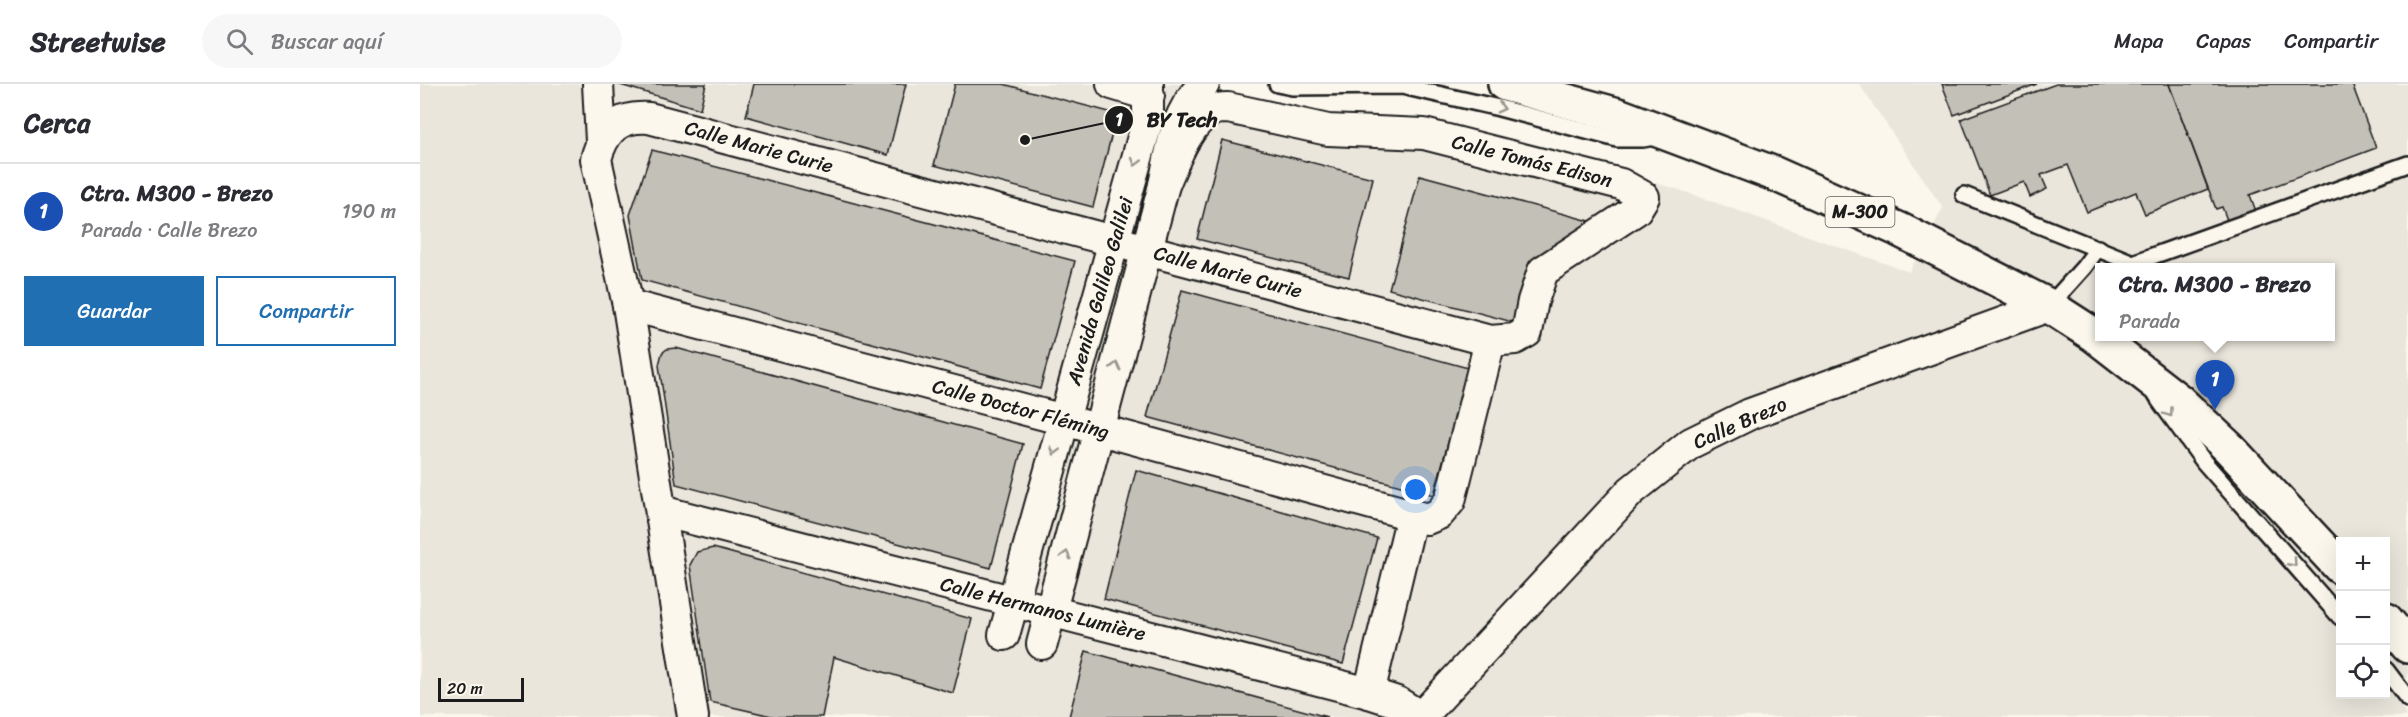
<!DOCTYPE html>
<html lang="es">
<head>
<meta charset="utf-8">
<style>
	body { margin:0; font-family:Sriracha,sans-serif; background:#f7f7f7; color:#2b2b33 }
	.controls { position:absolute; right:18px; bottom:18px; display:grid; overflow:hidden; border-radius:0px; box-shadow:0 6px 24px #0002 }
	.controls button { width:54px; height:54px; display:grid; place-items:center; padding:0; border:0; border-bottom:2px solid #e1e1e2; background:#fff; color:#2b2b33; font:30px sans-serif }
	.scale { position:absolute; left:18px; bottom:15px; width:86px; box-sizing:border-box; padding-left:6px; border:3px solid #1c1c1c; border-top:0; font-size:16px; line-height:21px; white-space:nowrap; color:#1c1c1c; -webkit-text-stroke:4px #fbf7ec; paint-order:stroke }
	.you { position:absolute; left:996px; top:406px; width:21px; height:21px; margin:-15px; border:4px solid #fff; border-radius:50%; background:#1a73e8; box-shadow:0 0 0 9px #1a73e833 }
	.badge { display:grid; place-items:center; width:39px; height:39px; border-radius:50%; background:#1f6fb2; color:#fff; font-size:20px; font-weight:700 }
	.pin { position:absolute; translate:-50% -50px; filter:drop-shadow(0 2px 3px #0008) }
	.pin::after { content:''; position:absolute; top:32px; width:21px; height:18px; background:inherit; clip-path:polygon(0 0,100% 0,50% 100%) }
	.popup { position:absolute; left:1675px; top:179px; width:240px; height:78px; box-sizing:border-box; display:grid; place-content:center; border-radius:0px; background:#fff; filter:drop-shadow(0 2px 4px #0005); font-size:20px; white-space:nowrap; color:#7c7c81 }
	.popup b { font-size:22px; color:#2b2b33 }
	.popup::after { content:''; position:absolute; left:50%; top:100%; margin-left:-12px; border:12px solid transparent; border-top-color:#fff }
	.list { margin:0; padding:0; list-style:none }
	h2 { display:flex; justify-content:space-between; align-items:center; height:78px; margin:0; padding:0 24px; font-size:26px }
	h2 small { font-size:20px; font-weight:400; color:#7c7c81 }
	.list li { display:grid; grid-template-columns:39px 1fr auto; gap:18px; align-items:center; box-sizing:border-box; height:96px; padding:0 24px; border-top:2px solid #e1e1e2 }
	.list b { display:block; font-size:22px; white-space:nowrap }
	.list p { margin:0; font-size:20px; white-space:nowrap; color:#7c7c81 }
	.list em { font-size:20px; font-style:normal; color:#7c7c81 }
	.actions { display:flex; gap:12px; padding:18px 24px }
	.actions a { flex:1; padding:14px 0; border:2px solid #1f6fb2; border-radius:0px; text-align:center; font-size:21px; color:#1f6fb2 }
	.actions .main { background:#1f6fb2; color:#fff }
	.icon { flex:none; width:33px; height:33px; fill:none; stroke:currentColor; stroke-width:2; stroke-linecap:round; stroke-linejoin:round }
	.map { position:relative; flex:none; width:1988px; height:633px; overflow:hidden }
	header { display:flex; align-items:center; gap:36px; box-sizing:border-box; height:84px; padding:0 30px; background:#fff; border-bottom:2px solid #e1e1e2 }
	header strong { font-size:28px }
	nav { display:flex; gap:33px; margin-inline-start:auto; font-size:21px }
	.search { width:420px; height:54px; background:#f7f7f7; display:flex; align-items:center; gap:15px; box-sizing:border-box; padding:0 21px; border-radius:33px; color:#7c7c81; font-size:22px }
	main { display:flex }
	aside { flex:1; background:#fff }
	.map>svg:first-child { display:block }
	.built { fill:#eae6dc; fill-rule:evenodd }
	.building { fill:#c3c0b8; stroke:#1c1c1c; stroke-width:1.5 }
	.lines { fill:none; stroke-linecap:round; stroke-linejoin:round }
	.lane-casing { stroke:#1c1c1c; stroke-width:20 }
	.street-casing { stroke:#1c1c1c; stroke-width:34 }
	.primary-casing { stroke:#1c1c1c; stroke-width:38 }
	.lane { stroke:#fbf7ec; stroke-width:15 }
	.street { stroke:#fbf7ec; stroke-width:30 }
	.primary { stroke:#fbf7ec; stroke-width:33 }
	.oneway { stroke:#97948e }
	.labels { text-anchor:middle; dominant-baseline:central; stroke-width:4.5; stroke-linejoin:round; paint-order:stroke }
	.shield { fill:#fbf7ec; stroke:#5f5e5a; stroke-width:1.5 }
	.shield-label { font-size:18px; font-weight:bold; fill:#1c1c1c }
	.street-label { font-size:20px; fill:#1c1c1c; stroke:#fbf7ec }
	.leader { fill:none; stroke:#1c1c1c; stroke-width:2 }
	.callout-dot { fill:#1c1c1c; stroke:#fbf7ec; stroke-width:2 }
	.mark-label { font-size:18px; text-anchor:middle; font-weight:bold; fill:#fff }
	.callout-label { font-size:21px; text-anchor:middle; font-weight:bold; fill:#1c1c1c; stroke:#fbf7ec; stroke-width:4.5; stroke-linejoin:round; paint-order:stroke }
</style>
</head>
<body>
<header>
<strong>Streetwise</strong>
<div class="search"><svg class="icon" aria-label="search" viewBox="0 0 24 24"><circle cx="10" cy="10" r="6"/><path d="M15 15l6 6"/></svg>Buscar aquí</div>
<nav><a>Mapa</a><a>Capas</a><a>Compartir</a></nav>
</header>
<main>
<aside>
<h2>Cerca<small></small></h2>
<ul class="list">
<li><span class="badge" style="background:#1a4fb4">1</span><div><b>Ctra. M300 - Brezo</b><p>Parada · Calle Brezo</p></div><em>190 m</em></li>
</ul>
<div class="actions"><a class="main">Guardar</a><a>Compartir</a></div>
</aside>
<div class="map">
<svg width="1988" height="633" viewBox="0 0 1988 633">
	<rect width="100%" height="100%" fill="#fbf7ec"/>
	<filter id="ink" filterUnits="userSpaceOnUse"><feTurbulence type="fractalNoise" baseFrequency=".0167" numOctaves="2"/><feDisplacementMap in="SourceGraphic" scale="12" xChannelSelector="R" yChannelSelector="G"/><feConvolveMatrix kernelMatrix="1 2 1 2 8 2 1 2 1" color-interpolation-filters="sRGB"/></filter>
	<g filter="url(#ink)">
		<path class="built" d="M 0,0 L 761,0 L 792,8 L 909,31 L 999,36 L 1257,105 L 1489,188 L 1523,124 L 1439,0 L 1988,0 L 1988,594 L 1973,601 L 1986,633 L 0,633 ZM 1680,184 L 1910,184 L 1910,252 L 1680,252 ZM 1920,458 L 1966,458 L 1966,610 L 1920,610 Z"/>
		<g class="building">
			<path d="M 197,0 L 286,0 L 280,25 Z"/>
			<path d="M 334,0 L 486,0 L 468,71 L 326,32 Z"/>
			<path d="M 535,0 L 583,0 L 697,30 L 673,123 L 514,81 Z"/>
			<path d="M 1522,0 L 1617,0 L 1534,31 Z"/>
			<path d="M 1636,0 L 1749,0 L 1788,105 L 1725,130 L 1716,108 L 1667,128 L 1648,81 L 1621,91 L 1627,105 L 1610,113 L 1604,98 L 1570,111 L 1541,35 Z"/>
			<path d="M 1749,0 L 1932,0 L 1956,64 L 1830,111 L 1837,130 L 1809,141 L 1802,123 L 1796,125 Z"/>
			<path d="M 802,56 L 953,94 L 929,193 L 777,155 Z"/>
			<path d="M 232,66 L 655,177 L 620,305 L 222,196 L 210,131 Z"/>
			<path d="M 1000,91 L 1177,139 L 1100,240 L 969,205 Z"/>
			<path d="M 762,206 L 1048,284 L 1014,411 L 727,333 Z"/>
			<path d="M 256,264 L 603,360 L 571,484 L 256,400 L 239,281 L 242,269 L 247,265 Z"/>
			<path d="M 716,386 L 957,454 L 923,580 L 684,515 Z"/>
			<path d="M 293,464 L 552,535 L 533,609 L 414,573 L 402,633 L 356,633 L 290,618 L 270,481 L 277,468 Z"/>
			<path d="M 666,567 L 907,633 L 649,633 Z"/>
		</g>
		<g class="lines">
			<g class="lane-casing">
				<g id="lane">
					<path d="M 857,0 L 872,3 L 982,2 L 1079,24 L 1197,55 L 1223,55 L 1234,53"/>
					<path d="M 1544,111 L 1713,179 L 1988,80"/>
					<path d="M 1629,222 L 1664,183 L 1678,164"/>
					<path d="M 1739,316 L 1784,378 L 1920,533"/>
					<path d="M 1966,586 L 1988,615"/>
				</g>
			</g>
			<g class="street-casing">
				<g id="street">
					<path d="M 178,0 L 181,57"/>
					<path d="M 692,0 L 729,11"/>
					<path d="M 208,221 L 644,336 L 1007,435 L 1019,430 L 1030,417 L 1070,257"/>
					<path d="M 241,427 L 949,609 L 977,618 L 1001,633 L 1211,407 L 1271,359 L 1330,330 L 1629,222"/>
					<path d="M 584,551 L 728,35 L 728,0"/>
					<path d="M 622,560 L 744,101 C 752,62 755,29 784,0"/>
					<path d="M 949,609 L 992,431"/>
					<path d="M 273,633 L 208,221 L 176,75 C 184,46 198,32 229,34 L 1070,257 L 1095,255 L 1107,248 L 1113,217 L 1123,187 L 1216,126 L 1224,113 L 1201,100 L 1004,50 L 908,46 L 808,24 C 803,24 797,24 793,26 C 768,37 754,78 744,101"/>
				</g>
			</g>
			<g class="primary-casing">
				<g id="primary">
					<path d="M 1085,0 L 1198,31 L 1355,90 L 1478,145 L 1629,222 L 1674,251 L 1759,317 L 1808,363 L 1920,483"/>
					<path d="M 1966,536 L 1988,562"/>
				</g>
			</g>
			<use href="#lane" class="lane"/>
			<use href="#street" class="street"/>
			<use href="#primary" class="primary"/>
		</g>
		<defs><path id="oneway-chevron" d="M-2-3.5L2.5 0L-2 3.5" fill="none" stroke-width="1.6" stroke-linecap="round" stroke-linejoin="round" transform="scale(1.5)"/></defs>
		<g class="oneway">
			<use href="#oneway-chevron" transform="translate(1081 24) rotate(14)"/>
			<use href="#oneway-chevron" transform="translate(716 78) rotate(106)"/>
			<use href="#oneway-chevron" transform="translate(696 282) rotate(-75)"/>
			<use href="#oneway-chevron" transform="translate(1749 329) rotate(55)"/>
			<use href="#oneway-chevron" transform="translate(635 367) rotate(106)"/>
			<use href="#oneway-chevron" transform="translate(646 471) rotate(-75)"/>
			<use href="#oneway-chevron" transform="translate(1873 479) rotate(48)"/>
		</g>
	</g>
	<g class="labels">
		<rect class="shield" x="1405.5" y="113" width="69" height="30" rx="4.5"/>
		<g class="shield-label">
			<text x="1440" y="128">M-300</text>
		</g>
		<g class="street-label">
			<text transform="translate(339 63) rotate(15)">Calle Marie Curie</text>
			<text transform="translate(1112 77) rotate(14)">Calle Tomás Edison</text>
			<text transform="translate(808 188) rotate(15)">Calle Marie Curie</text>
			<text transform="translate(680 207) rotate(-74)">Avenida Galileo Galilei</text>
			<text transform="translate(601 325) rotate(15)">Calle Doctor Fléming</text>
			<text transform="translate(1320 339) rotate(-24)">Calle Brezo</text>
			<text transform="translate(623 525) rotate(14)">Calle Hermanos Lumière</text>
		</g>
	</g>
	<path class="leader" d="M605 56L699 36"/>
	<g class="callout-dot">
		<circle cx="605" cy="56" r="6"/>
		<circle cx="699" cy="36" r="15"/>
	</g>
	<g class="mark-label">
		<text x="699" y="42">1</text>
	</g>
	<g class="callout-label">
		<text x="762" y="43">BY Tech</text>
	</g>
</svg>
<div class="controls">
<button>+</button>
<button>−</button>
<button><svg class="icon" aria-label="locate" viewBox="0 0 24 24"><circle cx="12" cy="12" r="6"/><path d="M12 2v4M12 18v4M2 12h4M18 12h4"/></svg></button>
</div>
<div class="scale">20 m</div>
<div class="you"></div>
<div class="pin badge" style="left:1795px;top:326px;background:#1a4fb4">1</div>
<div class="popup"><b>Ctra. M300 - Brezo</b>Parada</div>
</div>
</main>
</body>
</html>
